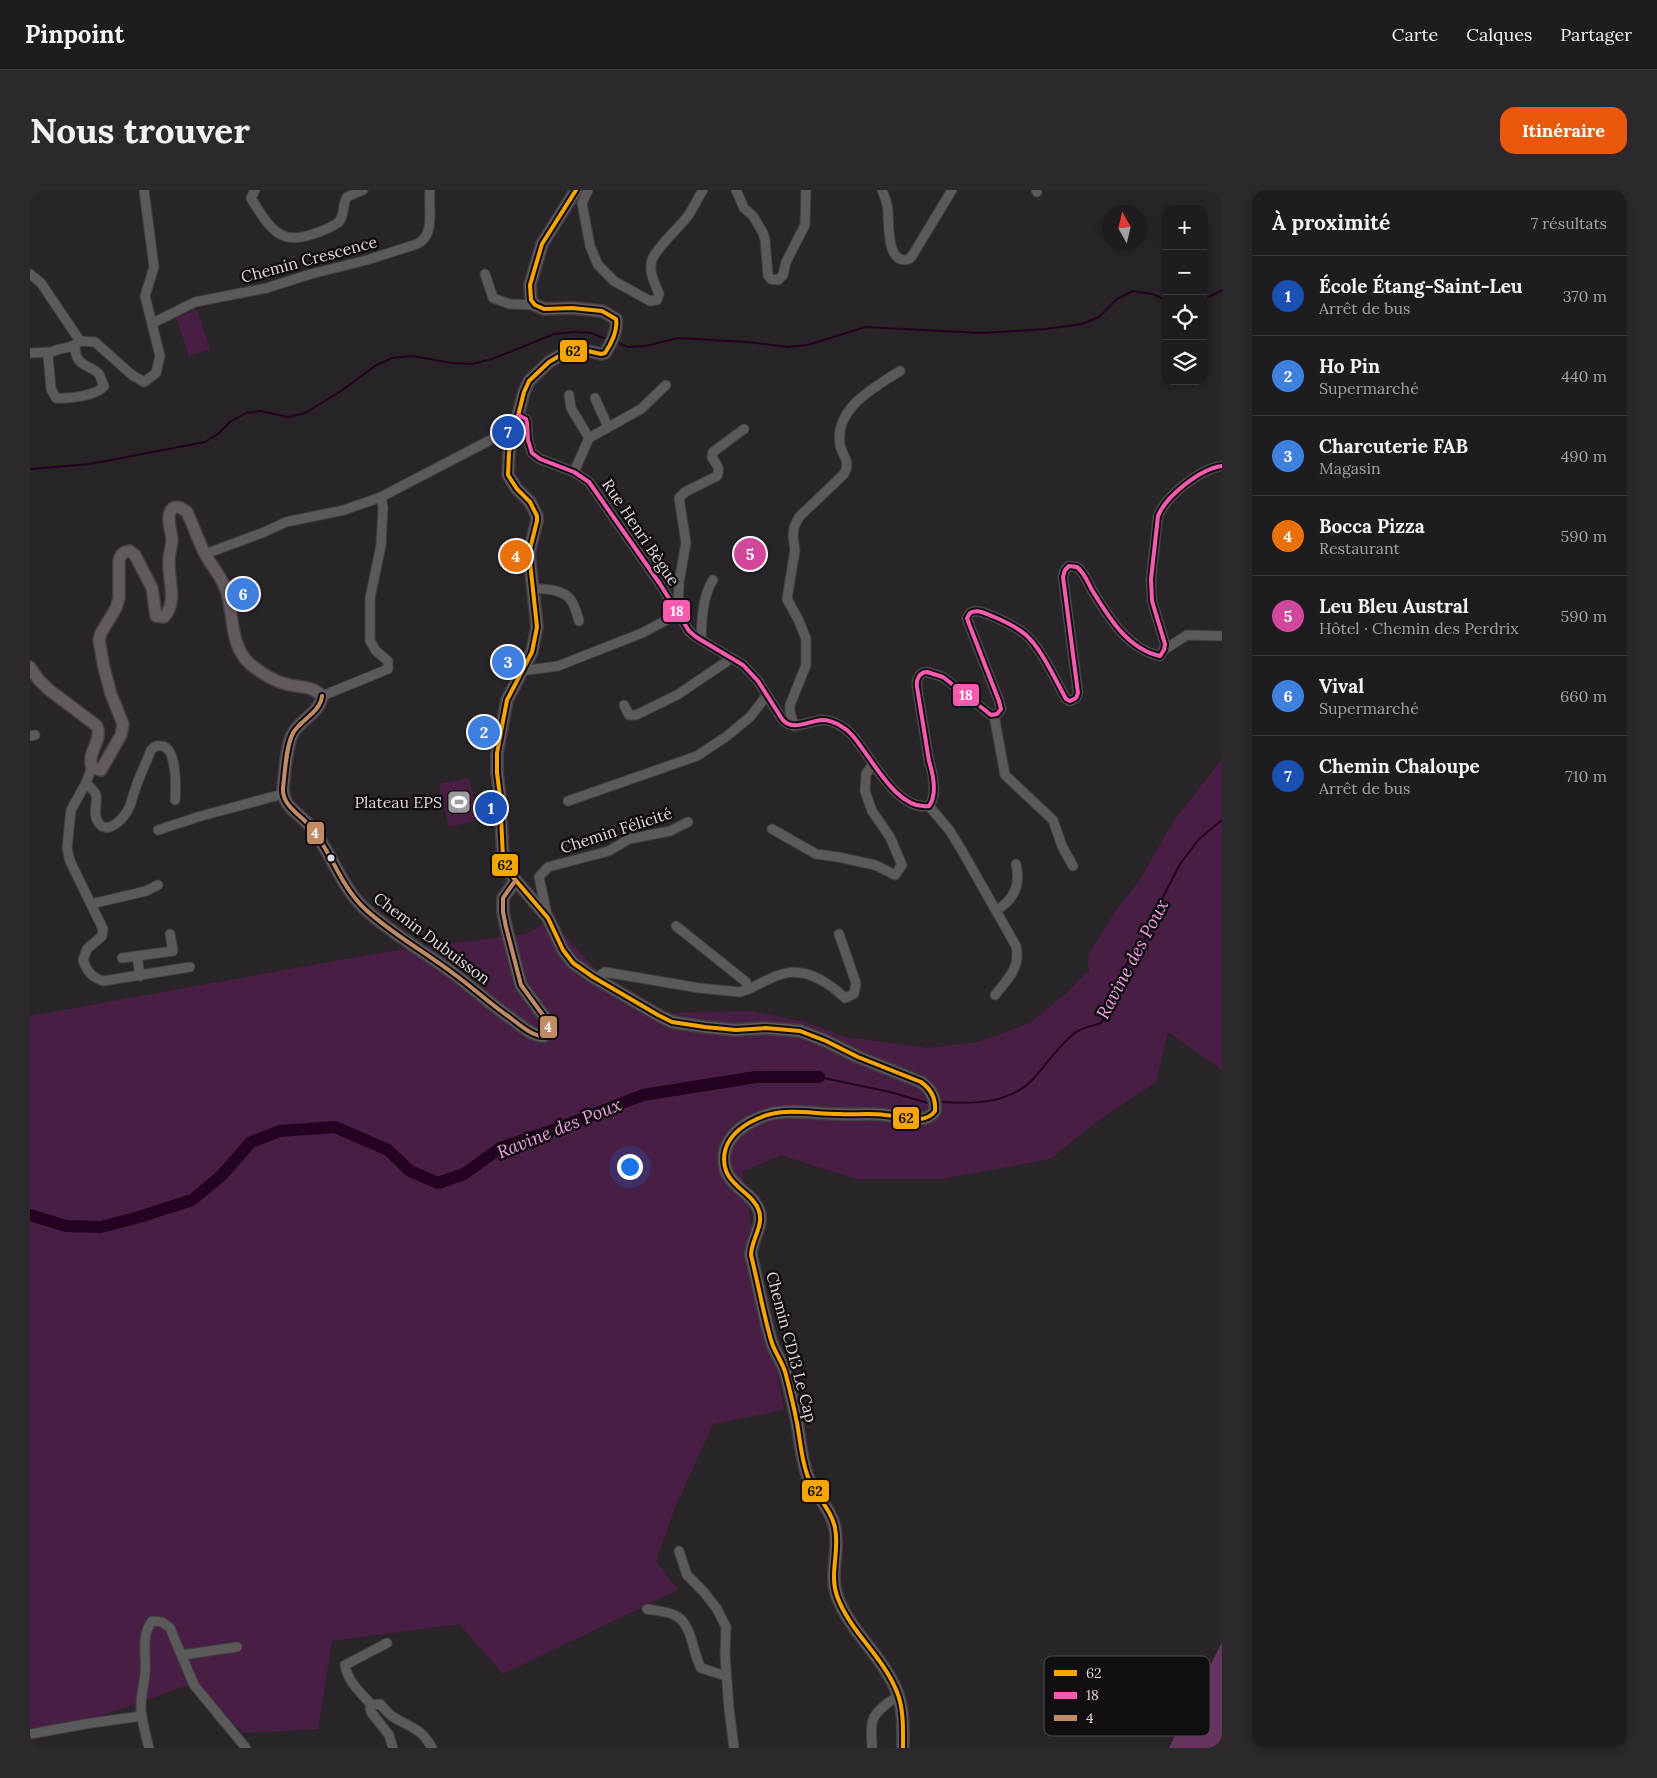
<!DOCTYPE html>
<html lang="fr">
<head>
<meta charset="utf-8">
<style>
	body { margin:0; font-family:Lora,serif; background:#2c282b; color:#f1f3f6 }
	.controls { position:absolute; right:15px; top:15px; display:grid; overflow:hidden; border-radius:10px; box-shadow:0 2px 12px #0003 }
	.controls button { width:45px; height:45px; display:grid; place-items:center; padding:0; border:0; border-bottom:1px solid #3c393c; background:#1f1b1e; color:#f1f3f6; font:25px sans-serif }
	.compass { position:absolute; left:1072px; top:15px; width:45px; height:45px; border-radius:50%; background:#1f1b1e; box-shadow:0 2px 12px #0003; rotate:352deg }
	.you { position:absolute; left:599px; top:976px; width:18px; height:18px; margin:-12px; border:4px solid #fff; border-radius:50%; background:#1a73e8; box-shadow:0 0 0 8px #1a73e833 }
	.badge { display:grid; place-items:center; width:32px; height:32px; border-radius:50%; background:#ea580c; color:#fff; font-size:16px; font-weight:700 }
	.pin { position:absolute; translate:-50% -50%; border:2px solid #fff; box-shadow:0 1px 5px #0006 }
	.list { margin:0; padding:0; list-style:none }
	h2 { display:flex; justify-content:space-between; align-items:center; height:65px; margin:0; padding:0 20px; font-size:21px }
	h2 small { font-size:16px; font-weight:400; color:#a1a1a4 }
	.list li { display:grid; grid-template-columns:32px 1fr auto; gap:15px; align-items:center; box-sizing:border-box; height:80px; padding:0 20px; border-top:1px solid #3c393c }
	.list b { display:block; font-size:19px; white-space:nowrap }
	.list p { margin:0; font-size:16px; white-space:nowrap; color:#a1a1a4 }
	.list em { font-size:16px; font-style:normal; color:#a1a1a4 }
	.icon { flex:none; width:28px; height:28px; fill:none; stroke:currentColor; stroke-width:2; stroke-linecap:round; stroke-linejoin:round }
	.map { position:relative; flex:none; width:1192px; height:1558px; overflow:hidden; border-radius:15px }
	header { display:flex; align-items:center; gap:30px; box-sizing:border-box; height:70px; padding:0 25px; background:#1f1b1e; border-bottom:1px solid #3c393c }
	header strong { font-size:24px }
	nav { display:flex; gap:28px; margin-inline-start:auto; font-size:18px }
	.intro { display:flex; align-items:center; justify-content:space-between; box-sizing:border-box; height:120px; padding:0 30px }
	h1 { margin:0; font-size:35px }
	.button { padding:12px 22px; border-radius:15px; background:#ea580c; color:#fff; font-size:18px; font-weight:700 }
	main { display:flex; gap:30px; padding:0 30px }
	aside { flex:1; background:#1f1b1e; border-radius:15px; box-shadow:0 2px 12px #0003 }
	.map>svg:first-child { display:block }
	.green { fill:#491e44 }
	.forest { fill:#66345f }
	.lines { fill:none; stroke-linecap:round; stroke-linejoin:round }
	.stream { stroke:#240321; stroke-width:2 }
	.river { stroke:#240321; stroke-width:12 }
	.minor-casing { stroke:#423f42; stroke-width:11 }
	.major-casing { stroke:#423f42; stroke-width:14 }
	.minor { stroke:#5c595b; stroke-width:9 }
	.major { stroke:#635a61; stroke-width:11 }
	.bus-1-casing { stroke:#110d10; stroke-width:8 }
	.bus-2-casing { stroke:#110d10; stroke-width:8 }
	.bus-3-casing { stroke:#110d10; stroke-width:8 }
	.bus-1 { stroke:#f7a600; stroke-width:4 }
	.bus-2 { stroke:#f75aaf; stroke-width:4 }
	.bus-3 { stroke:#c18c65; stroke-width:4 }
	.bus-dot { fill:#dfd9de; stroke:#110d10; stroke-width:2 }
	.labels { text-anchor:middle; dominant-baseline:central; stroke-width:5; stroke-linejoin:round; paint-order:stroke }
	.street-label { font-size:16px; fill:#dfd9de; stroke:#110d10 }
	.poi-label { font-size:16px; fill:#dfd9de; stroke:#110d10; text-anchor:end }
	.water-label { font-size:18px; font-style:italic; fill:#f59fe7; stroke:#110d10 }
	.key { fill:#110d10; stroke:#4f4a4e; stroke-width:1 }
	.key-label { font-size:14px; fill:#dfd9de }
	.line-badge { stroke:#110d10; stroke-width:2 }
	.badge-label { font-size:14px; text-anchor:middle; font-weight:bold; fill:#fff }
	.pale-badge-label { font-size:14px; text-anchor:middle; font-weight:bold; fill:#111 }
</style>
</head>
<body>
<header>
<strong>Pinpoint</strong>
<nav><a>Carte</a><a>Calques</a><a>Partager</a></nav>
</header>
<div class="intro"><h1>Nous trouver</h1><a class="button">Itinéraire</a></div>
<main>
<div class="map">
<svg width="1192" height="1558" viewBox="0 0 1192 1558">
	<rect width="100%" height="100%" fill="#292428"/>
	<g class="green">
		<path d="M 167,120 L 180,159 L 159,166 L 146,127 Z"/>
		<path d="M 1192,569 L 1192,880 L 1138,842 L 1126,892 L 1065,933 L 1020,969 L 912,989 L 826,989 L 751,965 L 712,982 L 754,1220 L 683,1234 L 644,1320 L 626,1371 L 648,1400 L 473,1484 L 429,1434 L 302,1451 L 288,1539 L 214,1543 L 164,1493 L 0,1551 L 0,826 L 355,762 L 495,744 L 526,728 L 529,739 L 570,784 L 613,811 L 640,823 L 722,821 L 776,832 L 815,847 L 898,858 L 948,852 L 1000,833 L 1040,800 L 1056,783 L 1059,782 L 1058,765 L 1087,719 L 1109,691 L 1143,632 Z"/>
		<path d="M 439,588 L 449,630 L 419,637 L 409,594 Z"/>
	</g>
	<path class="forest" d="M 1192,1452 L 1192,1558 L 1139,1558 Z"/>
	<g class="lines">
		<g class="stream">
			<path d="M 1173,110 L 1192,100"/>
			<path d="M 586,152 L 598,157 L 615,156 L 648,148 L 717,152 L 758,157 L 778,155 L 835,137 L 952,143 L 1016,139 L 1052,134 L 1069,127 L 1087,109 L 1103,101 L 1122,104 L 1136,110"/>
			<path d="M 0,279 L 60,274 L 175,252 L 189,243 L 200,232 L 216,223 L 230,221 L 258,227 L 275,223 L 311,201 L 345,176 L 362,168 L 383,166 L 421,173 L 442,174 L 462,169 L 524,144 L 544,142 L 561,143 L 577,149"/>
			<path d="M 789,887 L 860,902 L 898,913"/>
			<path d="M 912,912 C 945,914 981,914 1005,887 C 1018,872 1030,854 1046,842 C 1054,837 1063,836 1071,833 L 1083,813 L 1089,788 L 1093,780 L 1102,765 L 1115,749 L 1132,709 L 1150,674 L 1169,649 L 1192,630"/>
		</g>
		<path class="river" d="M 0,1025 L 36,1036 L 71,1037 L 109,1027 L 162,1010 L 191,986 L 221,952 L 250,941 L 305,937 L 358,960 L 380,981 L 408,993 L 434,984 L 470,958 L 523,940 L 613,905 L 726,887 L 789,887"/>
		<g class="minor-casing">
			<g id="minor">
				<path d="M 225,0 L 221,8 C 229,21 240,41 254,46 C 269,52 297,40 309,32 C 315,24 312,15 317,7 L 333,0"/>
				<path d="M 558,0 L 552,13 L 560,56 L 568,75 L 584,91 L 620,111 L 627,110 L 629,104 C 625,94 618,81 622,70 C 626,58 648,39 657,27 C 663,19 667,9 673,0"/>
				<path d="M 706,0 L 714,18 L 723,26 L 733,43 L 735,49 L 738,85 L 741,89 L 748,90 L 753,85 L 756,72 L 775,35 L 776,0"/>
				<path d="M 852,0 C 855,7 858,15 858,23 C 859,36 857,76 879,69 L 882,66 L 922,0"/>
				<path d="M 1006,0 L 1007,2"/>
				<path d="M 0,84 L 11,93 L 50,151 L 65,152 L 102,185 L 114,192 L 126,183 L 130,166 L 115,106 L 124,77 L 114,0"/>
				<path d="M 455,84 L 463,108 L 480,114 L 505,115"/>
				<path d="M 123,133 L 165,112 L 237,98 L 281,84 L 337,70 L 387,54 C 406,45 398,18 400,0"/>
				<path d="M 45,156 C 45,177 59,174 69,184 C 71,187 72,193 74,196 C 67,206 37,209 26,208 L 21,199 L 18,165 C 26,156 41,161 50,151"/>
				<path d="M 0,163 L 21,162"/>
				<path d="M 539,205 L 541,218 L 559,248"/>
				<path d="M 565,208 L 578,237"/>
				<path d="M 488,225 L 496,229 L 497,233 L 498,250 L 502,263 L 510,269 L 544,282 L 559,292 L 630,394 L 659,441 L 666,447 L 713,475 L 728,491 L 752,529 C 762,542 778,531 792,530 C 803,530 815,537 822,545 C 841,566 866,621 899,616 C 908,604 903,584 899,571 L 887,497 C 886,490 889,482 897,482 L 913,487 L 961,525 L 967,524 L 971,519 L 969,511 L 939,434 L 937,428 L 940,423 C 948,419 954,423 962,426 C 974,431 987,437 996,445 C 1011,458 1026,491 1036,509 L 1040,511 L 1046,508 L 1048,503 L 1033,387 L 1035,380 L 1039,376 C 1041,376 1045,377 1047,377 C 1054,382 1058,393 1062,400 C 1078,426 1097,459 1130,466 L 1134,460 L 1135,454 L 1122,411 L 1121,389 L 1128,326 C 1136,306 1170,279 1192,276"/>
				<path d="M 544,282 L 559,248 L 611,219 L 636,195"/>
				<path d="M 175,364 L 232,343 L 256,332 L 314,320 L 351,307"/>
				<path d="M 502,398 C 513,399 533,399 540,409 C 545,415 547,424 549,431"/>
				<path d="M 671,450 C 672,430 672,407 683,390"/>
				<path d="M 1134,460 L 1157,445 L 1192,446"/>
				<path d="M 491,481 L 528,476 L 612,443 L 648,424 L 649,392 L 656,353 L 649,308 L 655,302 L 687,286 C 691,277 686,275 682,267 L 683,262 L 714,239"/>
				<path d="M 292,506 L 358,479 L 358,471 L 346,461 L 340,451 L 340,408 L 351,355 L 353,318 L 351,307 L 468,246 L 483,244"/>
				<path d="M 594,515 L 599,525 L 606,525 L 647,505 L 702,468"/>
				<path d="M 964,525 L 975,585 L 1023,630 L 1032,656 L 1043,676"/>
				<path d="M 764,536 L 760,522 L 760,515 L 776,475 L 776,449 L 769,431 L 757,409 L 765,360 L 763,347 L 764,337 L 769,327 L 814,284 C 821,270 813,268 810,255 C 804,218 845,197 870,181"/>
				<path d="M 0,546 L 5,545"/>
				<path d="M 62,577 L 56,593 L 41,620 L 37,658 L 40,671 L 73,739 L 72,746 L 57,759 L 53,770 C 57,781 61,787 73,791 L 160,777"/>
				<path d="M 56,593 C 60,597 65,601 66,605 C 68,614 62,623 68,632 C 77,647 94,628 99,618 C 102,612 102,606 105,600 C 109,586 116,574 121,560 C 124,557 126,555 131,556 C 147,556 146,598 145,610"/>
				<path d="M 538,611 L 667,566 L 697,546 L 720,527 L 737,505"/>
				<path d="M 899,616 L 920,641 L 931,659 L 986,756 C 991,777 978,789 965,805"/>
				<path d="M 742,639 L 786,664 L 808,667 L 845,675 L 865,685 L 872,675 L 860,647 L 842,621 L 835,601 L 836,584 L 843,574"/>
				<path d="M 128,640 L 171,626 L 253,604"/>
				<path d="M 61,714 L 116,701 L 128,695"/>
				<path d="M 966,720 C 984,711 991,694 986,674"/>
				<path d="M 517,725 L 509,687 L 518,677 L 579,661 L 599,649 L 640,641 L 658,632"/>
				<path d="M 107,766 L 110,786"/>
				<path d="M 92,768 L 143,761 L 140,744"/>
				<path d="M 565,789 L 575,782 L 669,798 L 710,802 L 719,799 L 716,792 L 646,736"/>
				<path d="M 719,799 C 730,794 741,787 752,784 C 776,777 799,793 815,808 L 824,804 L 826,793 L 809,744"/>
				<path d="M 649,1361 L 657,1385 L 673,1401 L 687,1419 L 696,1437 L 695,1465 L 699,1519 L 704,1558"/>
				<path d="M 617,1419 C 626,1421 640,1421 648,1427 C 662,1436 663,1464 671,1478 L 696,1486"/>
				<path d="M 152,1465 L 207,1457"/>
				<path d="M 342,1515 C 331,1504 317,1490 315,1475 L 357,1453"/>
				<path d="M 0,1544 L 61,1533 L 112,1526"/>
				<path d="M 119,1558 C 116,1546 112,1532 111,1520 C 110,1507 114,1497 115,1484 C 117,1466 110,1447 122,1431 L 132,1432 L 140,1438 L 164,1495 L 216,1558"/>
				<path d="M 363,1558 L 359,1545 L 341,1522 L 340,1518 L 342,1515 L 350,1514 C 355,1519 359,1525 365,1528 C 382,1538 392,1539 402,1558"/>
				<path d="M 842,1558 C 842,1550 840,1538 843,1530 C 845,1522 861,1509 869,1507"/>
			</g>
		</g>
		<g class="major-casing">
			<g id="major">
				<path d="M 546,0 L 512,54 L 500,95 L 501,110 L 505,115 L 514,119 L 542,118 L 572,121 L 586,129 C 588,141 581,154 575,163 L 571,164 L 558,161 L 543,161 L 536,162 L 519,172 L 499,191 L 494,202 L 479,262 L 478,285 L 487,299 L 500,312 L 507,326 L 507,331 L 499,363 L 507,437 L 502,462 L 477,510 L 467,563 L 467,583 L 470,606 L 473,668 L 476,679 L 518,728 L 533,760 L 543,773 L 563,787 L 628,825 L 642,832 L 675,837 L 706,840 L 736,838 L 770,841 L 796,851 L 828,867 L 891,892 C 901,899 906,909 905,921 C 895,936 870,926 855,925 C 839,923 824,925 809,924 C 791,924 773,921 755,922 C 733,923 701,937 695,961 C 688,995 723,1000 729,1021 C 734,1036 721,1050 721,1065 C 728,1093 733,1122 741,1150 C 744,1162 753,1172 756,1185 C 760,1201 764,1217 767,1233 C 770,1249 771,1265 776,1281 C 781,1302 801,1317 805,1338 C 810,1361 799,1383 807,1406 C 820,1442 853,1466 867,1502 C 874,1519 873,1540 873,1558"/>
				<path d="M 0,477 L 8,489 L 18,499 L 67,536 C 73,551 56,563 62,577 L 71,580 L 91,545 L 93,534 L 81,504 L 74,478 L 69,450 L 71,443 L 86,418 L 89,408 L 89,370 C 91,364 93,362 100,361 L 105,365 L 122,398 L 126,426 L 134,427 C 148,412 138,390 139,371 C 139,363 142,356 142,348 C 141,340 135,324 143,318 C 148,315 153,319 157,322 C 163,335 168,350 175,364 C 182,377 193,388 197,403 C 204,427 200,456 220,474 C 230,482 244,491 256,494 C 270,498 281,495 292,506 C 290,523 271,529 263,543 C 256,556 255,582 253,598 C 252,615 268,623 278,634 C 301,659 309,695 335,719 C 362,744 395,762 424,784 C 442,797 457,811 475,824 C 486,831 501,847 514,846 C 519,842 519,839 518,832 L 491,795 L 476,737 L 473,722 L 473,708 L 485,691"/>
			</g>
		</g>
		<use href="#minor" class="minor"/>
		<use href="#major" class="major"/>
		<g class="bus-1-casing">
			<path id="bus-1" d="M 546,0 L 512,54 L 500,95 L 501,110 L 505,115 L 514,119 L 542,118 L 572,121 L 586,129 C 588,141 581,154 575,163 L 571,164 L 558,161 L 543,161 L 536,162 L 519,172 L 499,191 L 494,202 L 479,262 L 478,285 L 487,299 L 500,312 L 507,326 L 507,331 L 499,363 L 507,437 L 502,462 L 477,510 L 467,563 L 467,583 L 470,606 L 473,668 L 476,679 L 518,728 L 533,760 L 543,773 L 563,787 L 628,825 L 642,832 L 675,837 L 706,840 L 736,838 L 770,841 L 796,851 L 828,867 L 891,892 C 901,899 906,909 905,921 C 895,936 870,926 855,925 C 839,923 824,925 809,924 C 791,924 773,921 755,922 C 733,923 701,937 695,961 C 688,995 723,1000 729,1021 C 734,1036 721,1050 721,1065 C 728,1093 733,1122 741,1150 C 744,1162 753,1172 756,1185 C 760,1201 764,1217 767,1233 C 770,1249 771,1265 776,1281 C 781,1302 801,1317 805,1338 C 810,1361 799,1383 807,1406 C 820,1442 853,1466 867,1502 C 874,1519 873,1540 873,1558"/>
		</g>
		<g class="bus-2-casing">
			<path id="bus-2" d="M 488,225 L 496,229 L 497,233 L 498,250 L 502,263 L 510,269 L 544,282 L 559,292 L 630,394 L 659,441 L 666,447 L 713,475 L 728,491 L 752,529 C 762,542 778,531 792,530 C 803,530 815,537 822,545 C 841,566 866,621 899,616 C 908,604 903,584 899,571 L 887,497 C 886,490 889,482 897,482 L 913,487 L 961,525 L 967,524 L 971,519 L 969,511 L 939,434 L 937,428 L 940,423 C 948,419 954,423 962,426 C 974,431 987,437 996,445 C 1011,458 1026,491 1036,509 L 1040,511 L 1046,508 L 1048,503 L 1033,387 L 1035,380 L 1039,376 C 1041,376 1045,377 1047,377 C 1054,382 1058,393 1062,400 C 1078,426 1097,459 1130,466 L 1134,460 L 1135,454 L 1122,411 L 1121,389 L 1128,326 C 1136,306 1170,279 1192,276"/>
		</g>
		<g class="bus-3-casing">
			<path id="bus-3" d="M 292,506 C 290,523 271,529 263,543 C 256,556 255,582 253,598 C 252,615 268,623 278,634 C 301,659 309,695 335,719 C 362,744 395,762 424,784 C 442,797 457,811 475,824 C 486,831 501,847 514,846 C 519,842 519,839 518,832 L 491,795 L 476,737 L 473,722 L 473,708 L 485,691"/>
		</g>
		<use href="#bus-1" class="bus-1"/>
		<use href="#bus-2" class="bus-2"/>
		<use href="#bus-3" class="bus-3"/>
	</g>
	<defs>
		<g id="stadium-square" transform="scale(1.25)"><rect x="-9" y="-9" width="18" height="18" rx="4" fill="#9f9a9e" stroke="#110d10"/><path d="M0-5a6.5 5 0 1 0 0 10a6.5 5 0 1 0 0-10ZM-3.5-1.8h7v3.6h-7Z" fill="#fff"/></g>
	</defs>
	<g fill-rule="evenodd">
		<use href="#stadium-square" x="429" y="612"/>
	</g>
	<circle class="bus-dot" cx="301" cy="668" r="4.5"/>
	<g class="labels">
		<g class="street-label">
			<text transform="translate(279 69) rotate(-15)">Chemin Crescence</text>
			<text transform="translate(611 342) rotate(56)">Rue Henri Bègue</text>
			<text transform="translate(586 640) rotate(-18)">Chemin Félicité</text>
			<text transform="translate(402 748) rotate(37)">Chemin Dubuisson</text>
			<text transform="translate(762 1157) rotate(75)">Chemin CD13 Le Cap</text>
		</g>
		<g class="poi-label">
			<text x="412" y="612">Plateau EPS</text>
		</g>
		<g class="water-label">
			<text transform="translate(1102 769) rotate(-62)">Ravine des Poux</text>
			<text transform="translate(529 938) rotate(-22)">Ravine des Poux</text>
		</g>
	</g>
	<rect x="1014" y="1466" width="166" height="80" rx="8" class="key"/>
	<rect x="1024" y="1480" width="23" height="6" fill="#f7a600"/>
	<rect x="1024" y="1502" width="23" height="7" fill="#f75aaf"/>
	<rect x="1024" y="1525" width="23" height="6" fill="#c18c65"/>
	<g class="key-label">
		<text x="1056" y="1488">62</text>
		<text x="1056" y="1510">18</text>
		<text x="1056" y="1533">4</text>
	</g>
	<g class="line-badge">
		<rect x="529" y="149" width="29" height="24" rx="5" fill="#f7a600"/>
		<rect x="632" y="409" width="29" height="24" rx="5" fill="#f75aaf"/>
		<rect x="922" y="493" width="28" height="24" rx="5" fill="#f75aaf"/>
		<rect x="276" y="631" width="19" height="24" rx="5" fill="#c18c65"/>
		<rect x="461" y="663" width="28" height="24" rx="5" fill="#f7a600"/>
		<rect x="509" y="825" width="19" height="24" rx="5" fill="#c18c65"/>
		<rect x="862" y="916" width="28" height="24" rx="5" fill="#f7a600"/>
		<rect x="771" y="1289" width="29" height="24" rx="5" fill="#f7a600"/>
	</g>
	<g class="badge-label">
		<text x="647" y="426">18</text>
		<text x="936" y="510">18</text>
		<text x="285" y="648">4</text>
		<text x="518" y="842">4</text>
	</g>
	<g class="pale-badge-label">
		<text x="543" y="166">62</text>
		<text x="475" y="680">62</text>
		<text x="876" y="933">62</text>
		<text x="785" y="1306">62</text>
	</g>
</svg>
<div class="controls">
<button>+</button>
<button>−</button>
<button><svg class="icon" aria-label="locate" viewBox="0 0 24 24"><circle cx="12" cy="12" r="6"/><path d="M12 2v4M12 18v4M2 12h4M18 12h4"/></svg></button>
<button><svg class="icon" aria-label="layers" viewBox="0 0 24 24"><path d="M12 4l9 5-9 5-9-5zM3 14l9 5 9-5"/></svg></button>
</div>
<svg class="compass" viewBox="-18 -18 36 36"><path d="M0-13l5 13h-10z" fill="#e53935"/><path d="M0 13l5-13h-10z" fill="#a1a1a4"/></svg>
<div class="you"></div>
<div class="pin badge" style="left:461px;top:618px;background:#1a4fb4">1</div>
<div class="pin badge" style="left:454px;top:542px;background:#3f7fe0">2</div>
<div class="pin badge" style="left:478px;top:472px;background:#3f7fe0">3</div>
<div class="pin badge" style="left:486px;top:366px;background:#e8710a">4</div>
<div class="pin badge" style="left:720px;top:364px;background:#d1479c">5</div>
<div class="pin badge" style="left:213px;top:404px;background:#3f7fe0">6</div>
<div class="pin badge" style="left:478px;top:242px;background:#1a4fb4">7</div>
</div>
<aside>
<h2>À proximité<small>7 résultats</small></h2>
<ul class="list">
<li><span class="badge" style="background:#1a4fb4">1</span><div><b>École Étang-Saint-Leu</b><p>Arrêt de bus</p></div><em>370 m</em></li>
<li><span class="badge" style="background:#3f7fe0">2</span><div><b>Ho Pin</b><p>Supermarché</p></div><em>440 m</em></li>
<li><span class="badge" style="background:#3f7fe0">3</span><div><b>Charcuterie FAB</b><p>Magasin</p></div><em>490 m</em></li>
<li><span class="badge" style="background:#e8710a">4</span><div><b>Bocca Pizza</b><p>Restaurant</p></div><em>590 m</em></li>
<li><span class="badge" style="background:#d1479c">5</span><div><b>Leu Bleu Austral</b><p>Hôtel · Chemin des Perdrix</p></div><em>590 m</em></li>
<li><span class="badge" style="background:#3f7fe0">6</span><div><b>Vival</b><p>Supermarché</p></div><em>660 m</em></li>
<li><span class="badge" style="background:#1a4fb4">7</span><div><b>Chemin Chaloupe</b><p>Arrêt de bus</p></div><em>710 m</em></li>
</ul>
</aside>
</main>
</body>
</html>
